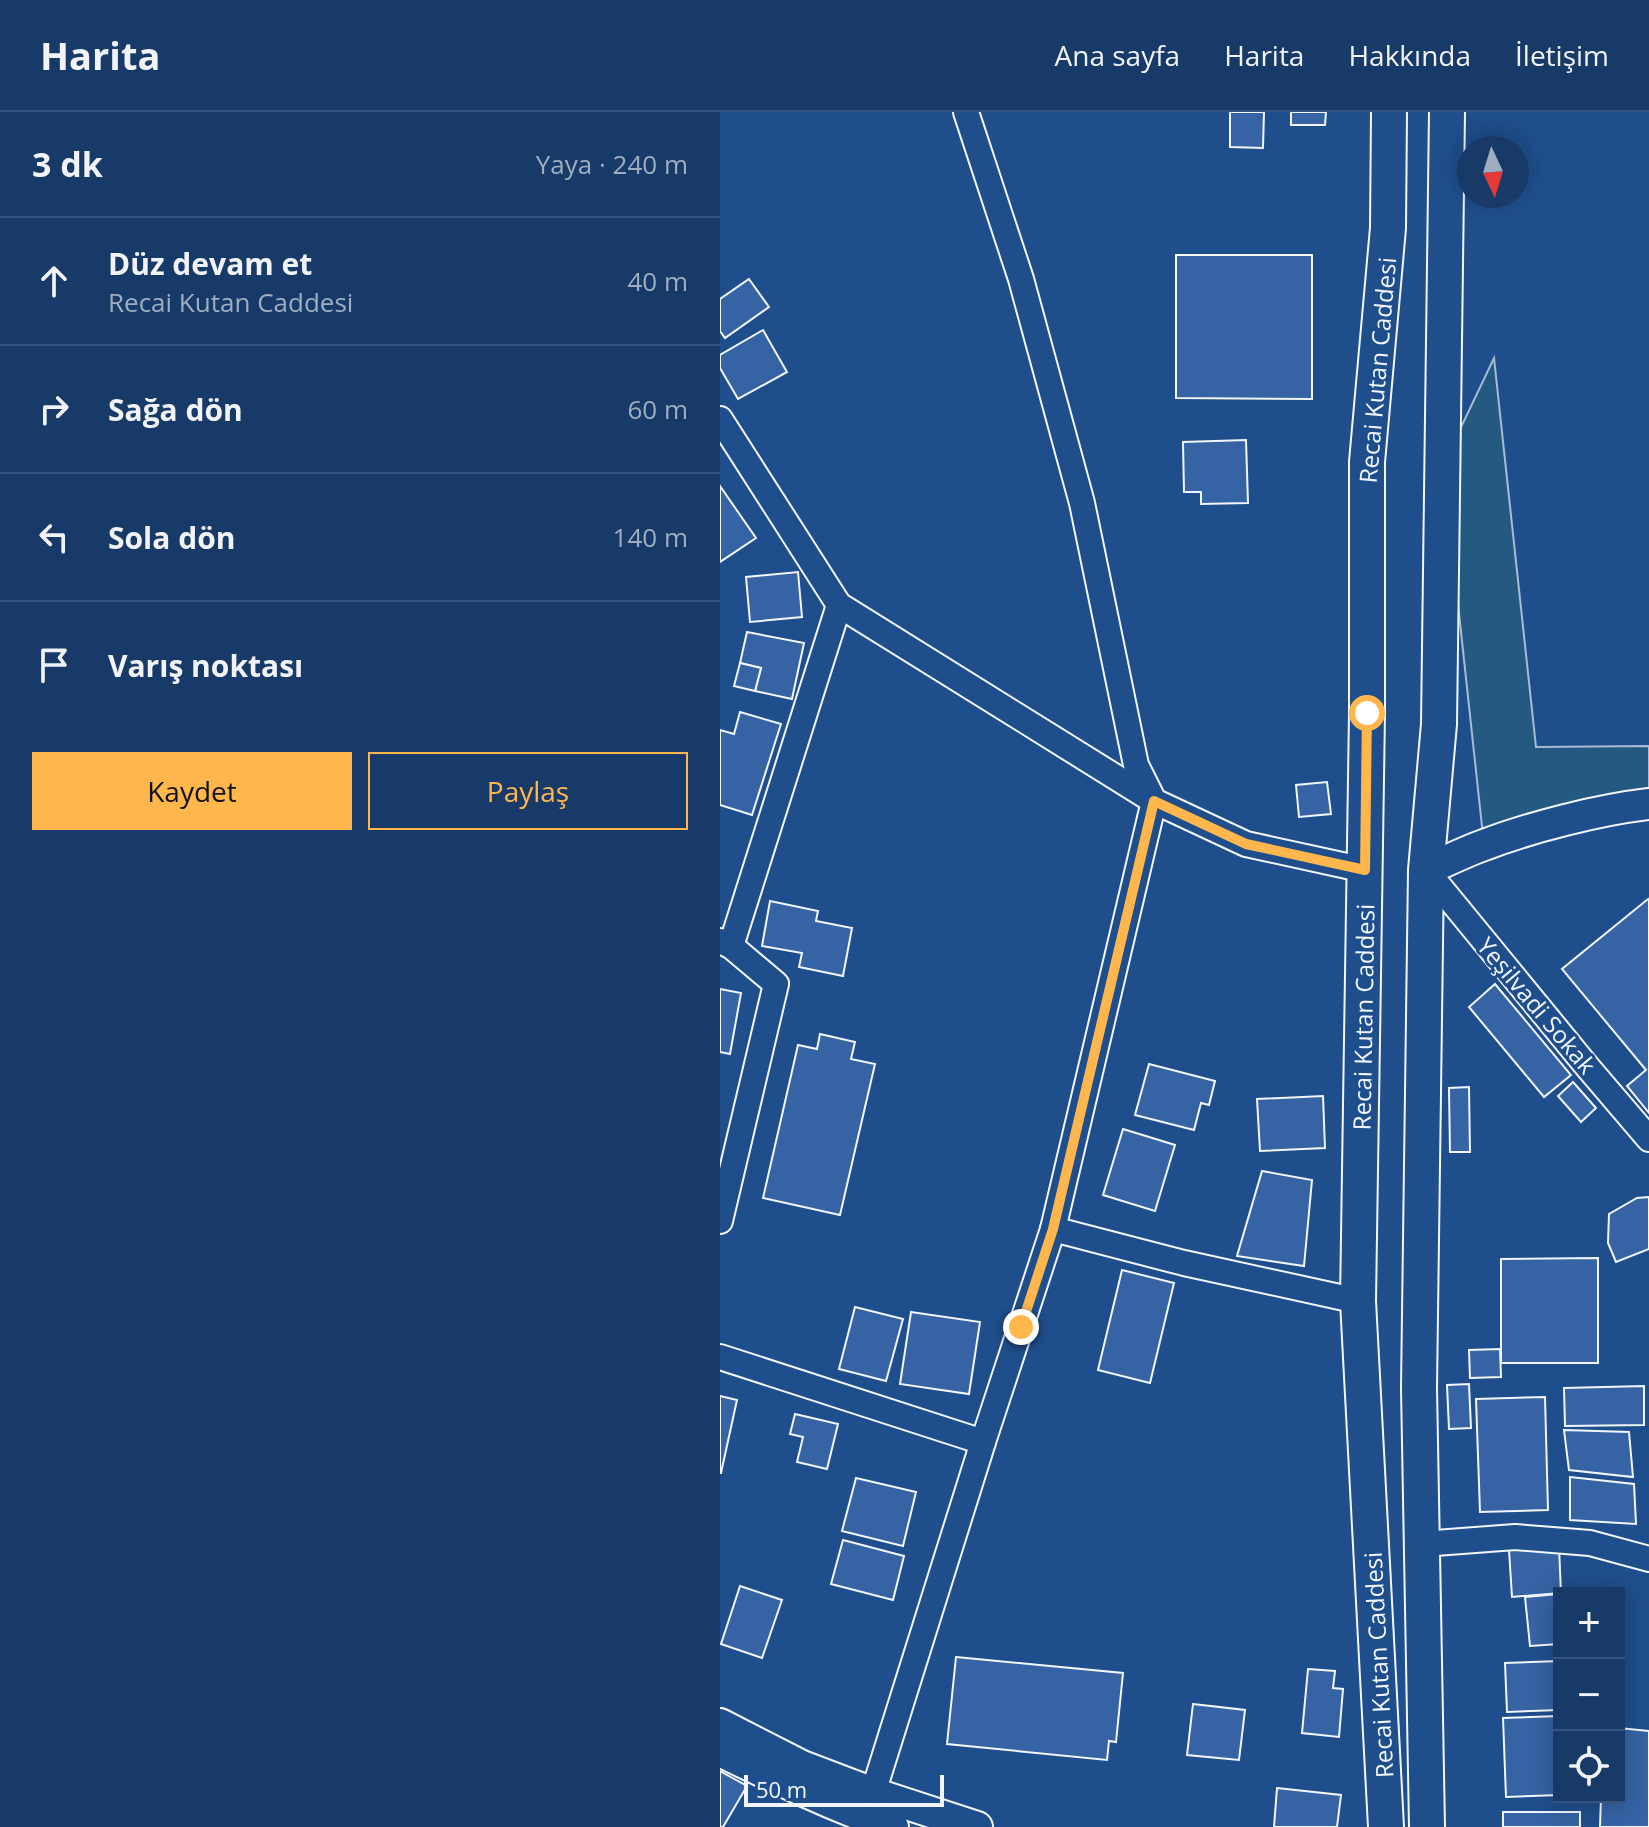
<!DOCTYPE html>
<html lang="tr">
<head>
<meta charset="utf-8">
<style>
	body { margin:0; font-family:"Open Sans",sans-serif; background:#244571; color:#f1f3f6 }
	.controls { position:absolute; right:24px; bottom:24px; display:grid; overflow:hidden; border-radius:0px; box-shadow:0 4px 20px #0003 }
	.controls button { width:72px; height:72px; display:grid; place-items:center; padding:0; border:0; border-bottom:2px solid #36547d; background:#173a69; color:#f1f3f6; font:40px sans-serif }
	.compass { position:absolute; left:737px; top:24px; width:72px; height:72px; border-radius:50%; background:#173a69; box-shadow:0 4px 20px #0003; rotate:176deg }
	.scale { position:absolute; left:24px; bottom:20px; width:200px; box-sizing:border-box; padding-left:8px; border:4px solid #f2f6ff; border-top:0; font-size:22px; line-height:28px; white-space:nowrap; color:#f2f6ff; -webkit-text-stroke:6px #1f4e8c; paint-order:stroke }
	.stop { position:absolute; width:24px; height:24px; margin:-18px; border:6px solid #ffb74d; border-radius:50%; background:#fff }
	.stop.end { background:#ffb74d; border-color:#fff; box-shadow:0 2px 8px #0008 }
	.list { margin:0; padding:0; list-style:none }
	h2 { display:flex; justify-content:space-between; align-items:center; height:104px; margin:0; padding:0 32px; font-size:34px }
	h2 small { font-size:26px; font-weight:400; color:#9eadc0 }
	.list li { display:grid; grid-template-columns:52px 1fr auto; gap:24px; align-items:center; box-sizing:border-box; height:128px; padding:0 32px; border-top:2px solid #36547d }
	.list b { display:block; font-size:30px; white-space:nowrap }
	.list p { margin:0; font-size:26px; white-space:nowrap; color:#9eadc0 }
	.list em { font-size:26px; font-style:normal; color:#9eadc0 }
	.actions { display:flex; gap:16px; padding:24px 32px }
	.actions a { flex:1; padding:18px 0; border:2px solid #ffb74d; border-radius:0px; text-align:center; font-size:28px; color:#ffb74d }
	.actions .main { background:#ffb74d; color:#111 }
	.icon { flex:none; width:44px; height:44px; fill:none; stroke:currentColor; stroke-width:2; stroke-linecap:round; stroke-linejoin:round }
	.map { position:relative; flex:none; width:929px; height:1715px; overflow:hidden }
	header { display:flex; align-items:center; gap:48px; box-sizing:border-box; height:112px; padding:0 40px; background:#173a69; border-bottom:2px solid #36547d }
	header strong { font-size:38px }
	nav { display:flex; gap:44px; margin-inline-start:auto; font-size:28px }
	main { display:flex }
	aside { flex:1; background:#173a69 }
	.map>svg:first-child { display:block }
	.green { fill:#245a82; stroke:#a8bbd7; stroke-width:2 }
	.building { fill:#3563a3; stroke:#f2f6ff; stroke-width:2 }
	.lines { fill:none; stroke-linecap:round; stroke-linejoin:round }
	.minor-casing { stroke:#f2f6ff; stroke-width:28 }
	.tertiary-casing { stroke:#f2f6ff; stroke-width:34 }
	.secondary-casing { stroke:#f2f6ff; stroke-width:38 }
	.minor { stroke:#1f4e8c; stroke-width:24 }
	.tertiary { stroke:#1f4e8c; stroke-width:30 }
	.secondary { stroke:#1f4e8c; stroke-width:34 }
	.route { stroke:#ffb74d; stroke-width:10 }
	.labels { text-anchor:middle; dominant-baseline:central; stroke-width:6; stroke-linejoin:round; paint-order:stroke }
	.street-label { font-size:24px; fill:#f2f6ff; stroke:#1f4e8c }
</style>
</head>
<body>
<header>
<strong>Harita</strong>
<nav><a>Ana sayfa</a><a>Harita</a><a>Hakkında</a><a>İletişim</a></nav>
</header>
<main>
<aside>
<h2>3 dk<small>Yaya · 240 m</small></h2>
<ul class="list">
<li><svg class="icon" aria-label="ahead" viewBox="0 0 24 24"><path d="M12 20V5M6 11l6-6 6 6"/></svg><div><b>Düz devam et</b><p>Recai Kutan Caddesi</p></div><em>40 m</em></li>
<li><svg class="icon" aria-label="right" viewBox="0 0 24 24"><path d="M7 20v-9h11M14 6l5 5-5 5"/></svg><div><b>Sağa dön</b></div><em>60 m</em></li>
<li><svg class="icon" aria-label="left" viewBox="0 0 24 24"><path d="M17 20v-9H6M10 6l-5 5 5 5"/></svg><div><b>Sola dön</b></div><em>140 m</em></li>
<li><svg class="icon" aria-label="arrive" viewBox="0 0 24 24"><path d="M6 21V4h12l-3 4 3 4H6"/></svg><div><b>Varış noktası</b></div></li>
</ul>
<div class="actions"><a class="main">Kaydet</a><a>Paylaş</a></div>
</aside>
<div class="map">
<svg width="929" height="1715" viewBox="0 0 929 1715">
	<rect width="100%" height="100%" fill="#1f4e8c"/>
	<path class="green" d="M 774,246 L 816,635 L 929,634 L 929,683 L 764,733 L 723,353 Z"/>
	<g class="building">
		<path d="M 510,0 L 544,0 L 543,36 L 510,35 Z"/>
		<path d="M 571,0 L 606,0 L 605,13 L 571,13 Z"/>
		<path d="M 456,143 L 592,143 L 592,287 L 456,286 Z"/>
		<path d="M 29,167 L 49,195 L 5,226 L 0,219 L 0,187 Z"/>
		<path d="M 43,218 L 67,260 L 18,287 L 0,256 L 0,243 Z"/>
		<path d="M 526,328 L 528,391 L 481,392 L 481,380 L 464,380 L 463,330 Z"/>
		<path d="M 0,374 L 36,426 L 0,450 Z"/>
		<path d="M 78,460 L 82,505 L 30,510 L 26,465 Z"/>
		<path d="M 27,520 L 84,531 L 72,587 L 35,579 L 41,556 L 20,551 Z"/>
		<path d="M 20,551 L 41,556 L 35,579 L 14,574 Z"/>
		<path d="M 20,600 L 61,612 L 32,703 L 0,693 L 0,618 L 14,622 Z"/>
		<path d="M 607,670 L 611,702 L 579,705 L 576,673 Z"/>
		<path d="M 928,787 L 929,789 L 929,1001 L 907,974 L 926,958 L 842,857 Z"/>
		<path d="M 50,789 L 98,799 L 96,809 L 132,816 L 123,864 L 79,855 L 82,841 L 42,834 Z"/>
		<path d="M 775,872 L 851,963 L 824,985 L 749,895 Z"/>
		<path d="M 0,877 L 21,881 L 10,942 L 0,940 Z"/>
		<path d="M 100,922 L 135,930 L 131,947 L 155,952 L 120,1103 L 43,1086 L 78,933 L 97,937 Z"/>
		<path d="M 429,952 L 495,969 L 489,993 L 481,991 L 474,1018 L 415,1003 Z"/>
		<path d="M 853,970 L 876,996 L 861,1010 L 838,984 Z"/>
		<path d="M 749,975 L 750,1040 L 730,1040 L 729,976 Z"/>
		<path d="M 603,984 L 605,1036 L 540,1039 L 537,987 Z"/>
		<path d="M 403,1017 L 455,1033 L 435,1099 L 383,1083 Z"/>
		<path d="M 542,1059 L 592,1068 L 584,1154 L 517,1144 Z"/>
		<path d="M 929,1085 L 929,1137 L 896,1150 L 888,1131 L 889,1102 L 917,1086 Z"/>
		<path d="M 878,1146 L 878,1251 L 781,1251 L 781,1147 Z"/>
		<path d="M 402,1158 L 454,1171 L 430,1271 L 378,1258 Z"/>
		<path d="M 135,1195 L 183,1207 L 166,1269 L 119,1257 Z"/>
		<path d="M 191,1200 L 260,1210 L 249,1282 L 180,1272 Z"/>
		<path d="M 780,1237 L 781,1265 L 750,1266 L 749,1238 Z"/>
		<path d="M 749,1272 L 751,1316 L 729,1317 L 727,1273 Z"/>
		<path d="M 924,1274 L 924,1313 L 845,1314 L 844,1276 Z"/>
		<path d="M 0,1284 L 17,1288 L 1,1361 L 0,1361 Z"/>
		<path d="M 825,1285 L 828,1398 L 760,1400 L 756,1287 Z"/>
		<path d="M 75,1302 L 118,1312 L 107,1357 L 77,1350 L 83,1325 L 70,1322 Z"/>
		<path d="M 844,1318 L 909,1320 L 913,1365 L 849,1358 Z"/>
		<path d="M 850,1365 L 914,1372 L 916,1412 L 850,1408 Z"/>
		<path d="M 136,1366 L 196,1380 L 183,1434 L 122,1419 Z"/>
		<path d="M 123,1428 L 184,1444 L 173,1488 L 111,1472 Z"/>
		<path d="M 839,1435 L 841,1481 L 792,1485 L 789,1438 Z"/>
		<path d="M 20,1474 L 62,1488 L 42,1546 L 1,1532 Z"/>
		<path d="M 839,1482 L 839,1532 L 810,1534 L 805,1485 Z"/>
		<path d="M 236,1545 L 403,1561 L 396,1630 L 389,1629 L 387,1648 L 227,1632 Z"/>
		<path d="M 839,1549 L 839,1598 L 787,1600 L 785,1551 Z"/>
		<path d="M 588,1557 L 615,1559 L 613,1576 L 623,1577 L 619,1625 L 582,1621 Z"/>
		<path d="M 473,1592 L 525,1598 L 519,1648 L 467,1643 Z"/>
		<path d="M 839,1604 L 839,1683 L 786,1685 L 783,1606 Z"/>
		<path d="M 899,1616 L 929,1619 L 929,1715 L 880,1715 L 881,1685 L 899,1685 Z"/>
		<path d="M 0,1659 L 27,1674 L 3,1715 L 0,1715 Z"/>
		<path d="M 557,1676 L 621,1683 L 617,1715 L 554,1715 Z"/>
		<rect x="783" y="1700" width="77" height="15"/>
	</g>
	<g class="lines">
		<g class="minor-casing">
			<g id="minor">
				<path d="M 246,0 L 301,167 L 362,391 L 416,653 L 434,689 L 526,732 L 645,758"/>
				<path d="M 0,307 L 119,493 L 434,689 L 333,1117 L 263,1330"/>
				<path d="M 706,758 L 865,952 L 929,1027"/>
				<path d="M 0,829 L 11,834 L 119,493"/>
				<path d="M 0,1109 L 56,872 L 11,834"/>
				<path d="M 333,1117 L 464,1151 L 638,1189"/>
				<path d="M 0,1245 L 263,1330 L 153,1681"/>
				<path d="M 702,1432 L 795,1425 L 870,1431 L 929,1447"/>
			</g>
		</g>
		<g class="tertiary-casing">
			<g id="tertiary">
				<path d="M 706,758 C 725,750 744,740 764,733 C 811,715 878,698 929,692"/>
				<path d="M 0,1612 L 82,1654 L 153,1681 L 257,1715"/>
				<path d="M 0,1639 C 57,1667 113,1694 173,1715"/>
			</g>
		</g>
		<g class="secondary-casing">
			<g id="secondary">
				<path d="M 666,1715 L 638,1189 L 647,601 L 647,350 L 668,116 L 669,0"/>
				<path d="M 707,1715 L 699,1276 L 706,758 L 719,612 L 727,0"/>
			</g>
		</g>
		<use href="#minor" class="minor"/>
		<use href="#tertiary" class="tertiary"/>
		<use href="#secondary" class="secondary"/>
	</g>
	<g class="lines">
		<path class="route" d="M 301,1215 L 333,1117 L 434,689 L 526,732 L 645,758 L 647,601"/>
	</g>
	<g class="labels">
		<g class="street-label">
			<text transform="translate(657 258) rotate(-85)">Recai Kutan Caddesi</text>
			<text transform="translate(817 893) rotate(50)">Yeşilvadi Sokak</text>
			<text transform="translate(643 905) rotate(-89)">Recai Kutan Caddesi</text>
			<text transform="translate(658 1553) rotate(-93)">Recai Kutan Caddesi</text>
		</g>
	</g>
</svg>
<div class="controls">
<button>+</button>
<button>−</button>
<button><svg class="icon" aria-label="locate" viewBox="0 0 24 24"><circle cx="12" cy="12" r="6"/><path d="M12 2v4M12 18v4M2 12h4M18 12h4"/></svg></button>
</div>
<svg class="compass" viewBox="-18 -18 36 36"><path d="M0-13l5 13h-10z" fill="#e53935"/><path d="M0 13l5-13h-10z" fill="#9eadc0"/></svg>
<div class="scale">50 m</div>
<div class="stop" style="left:647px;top:601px"></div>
<div class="stop end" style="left:301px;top:1215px"></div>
</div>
</main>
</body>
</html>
